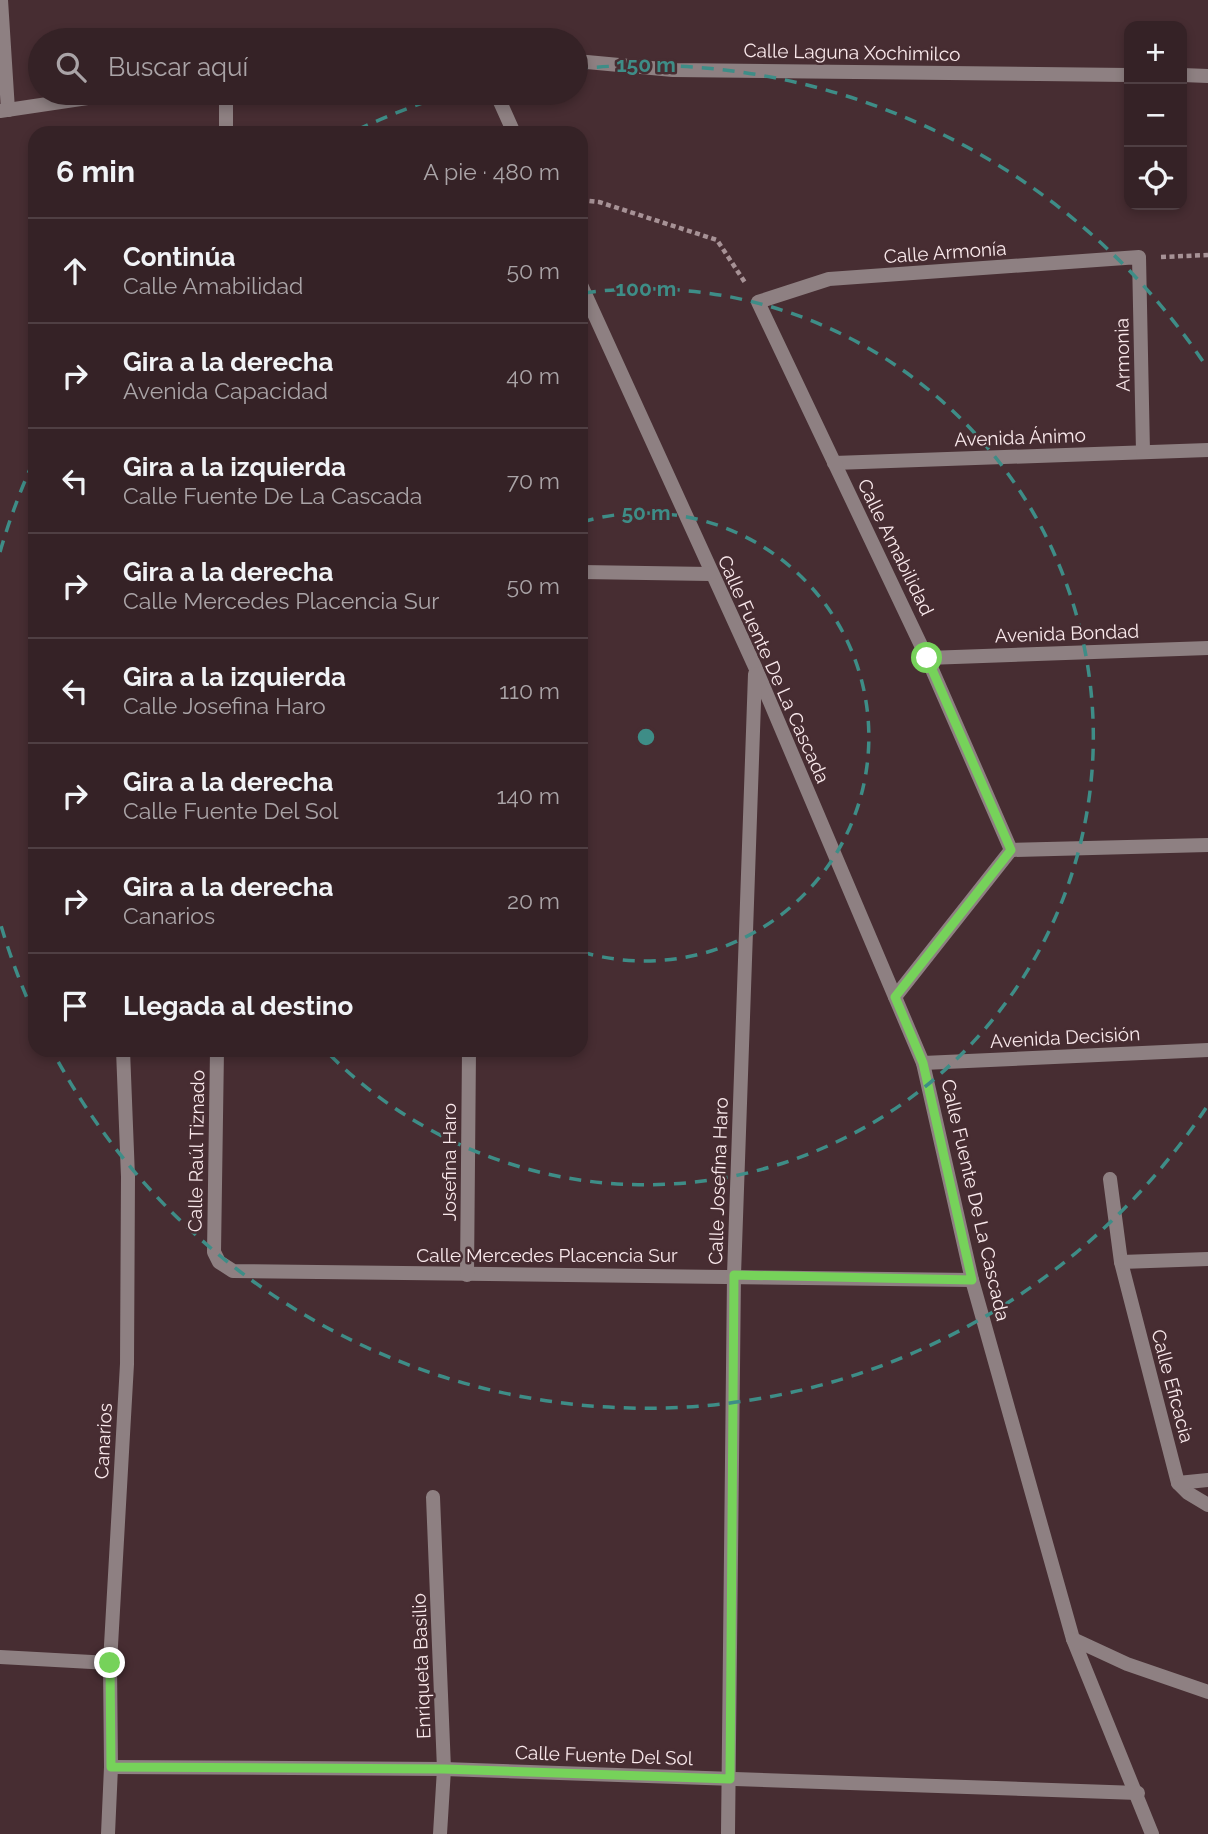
<!DOCTYPE html>
<html lang="es">
<head>
<meta charset="utf-8">
<style>
	body { margin:0; font-family:Raleway,sans-serif; background:#402f32; color:#f1f3f6 }
	.controls { position:absolute; right:21px; top:21px; display:grid; overflow:hidden; border-radius:14px; box-shadow:0 4px 10px #0003 }
	.controls button { width:63px; height:63px; display:grid; place-items:center; padding:0; border:0; border-bottom:2px solid #4f3f43; background:#352226; color:#f1f3f6; font:35px sans-serif }
	.stop { position:absolute; width:21px; height:21px; margin:-16px; border:5px solid #76d25a; border-radius:50%; background:#fff }
	.stop.end { background:#76d25a; border-color:#fff; box-shadow:0 2px 7px #0008 }
	.list { margin:0; padding:0; list-style:none }
	h2 { display:flex; justify-content:space-between; align-items:center; height:91px; margin:0; padding:0 28px; font-size:30px }
	h2 small { font-size:23px; font-weight:400; color:#aaa4a7 }
	.list li { display:grid; grid-template-columns:46px 1fr auto; gap:21px; align-items:center; box-sizing:border-box; height:105px; padding:0 28px; border-top:2px solid #4f3f43 }
	.list b { display:block; font-size:26px; white-space:nowrap }
	.list p { margin:0; font-size:23px; white-space:nowrap; color:#aaa4a7 }
	.list em { font-size:23px; font-style:normal; color:#aaa4a7 }
	.icon { flex:none; width:38px; height:38px; fill:none; stroke:currentColor; stroke-width:2; stroke-linecap:round; stroke-linejoin:round }
	.map { position:relative; flex:none; width:1208px; height:1834px; overflow:hidden }
	.search { position:absolute; background:#352226; box-shadow:0 4px 10px #0003; left:28px; top:28px; width:560px; height:77px; display:flex; align-items:center; gap:18px; box-sizing:border-box; padding:0 24px; border-radius:38px; color:#aaa4a7; font-size:26px }
	.panel { position:absolute; background:#352226; box-shadow:0 4px 10px #0003; left:28px; top:126px; width:560px; height:931px; border-radius:21px }
	.map>svg:first-child { display:block }
	.lines { fill:none; stroke-linecap:round; stroke-linejoin:round }
	.path { stroke:#a79296; stroke-width:4.5; stroke-dasharray:5 3.5; stroke-linecap:butt }
	.street { stroke:#8e8082; stroke-width:14 }
	.route { stroke:#76d25a; stroke-width:9 }
	.ring { fill:none; stroke:#3e8d87; stroke-width:3.5; stroke-dasharray:12 9 }
	.labels { text-anchor:middle; dominant-baseline:central; stroke-width:5; stroke-linejoin:round; paint-order:stroke }
	.street-label { font-size:19px; fill:#f9e8eb; stroke:#472d32 }
	.centre { fill:#3e8d87; stroke:#472d32; stroke-width:3.5 }
	.ring-label { font-size:21px; text-anchor:middle; font-weight:bold; fill:#3e8d87; stroke:#472d32; stroke-width:5; stroke-linejoin:round; paint-order:stroke }
</style>
</head>
<body>
<div class="map">
<svg width="1208" height="1834" viewBox="0 0 1208 1834">
	<rect width="100%" height="100%" fill="#472d32"/>
	<g class="lines">
		<g class="path">
			<path d="M 581,200 L 599,202 L 717,240 L 746,284"/>
			<path d="M 1161,257 L 1208,255"/>
		</g>
		<g class="street">
			<path d="M 1,0 L 8,110"/>
			<path d="M 576,61 L 673,70 L 1129,75"/>
			<path d="M 1182,75 L 1208,76"/>
			<path d="M 496,93 L 514,133"/>
			<path d="M 0,111 L 121,93"/>
			<path d="M 226,133 L 226,93"/>
			<path d="M 581,285 L 756,669 L 923,1063 L 972,1280 L 1073,1639 L 1152,1834"/>
			<path d="M 834,463 L 1208,450"/>
			<path d="M 581,572 L 710,574"/>
			<path d="M 927,658 L 1208,648"/>
			<path d="M 1011,850 L 927,658 L 758,302 L 829,279 L 1139,257 L 1143,452"/>
			<path d="M 1011,850 L 1208,845"/>
			<path d="M 895,997 L 1011,850"/>
			<path d="M 217,1050 L 214,1252 L 219,1262 L 233,1271 L 972,1280"/>
			<path d="M 923,1063 L 1208,1050"/>
			<path d="M 1110,1179 L 1121,1262 L 1178,1483 L 1188,1493 L 1208,1505"/>
			<path d="M 1121,1262 L 1208,1259"/>
			<path d="M 467,1275 L 469,1050"/>
			<path d="M 1178,1483 L 1208,1480"/>
			<path d="M 433,1497 L 444,1769 L 440,1834"/>
			<path d="M 1073,1639 L 1127,1664 L 1208,1692"/>
			<path d="M 0,1657 L 110,1663"/>
			<path d="M 111,1767 L 444,1769 L 1138,1793"/>
			<path d="M 108,1834 L 111,1767 L 110,1663 L 127,1364 L 128,1177 L 123,1050"/>
			<path d="M 728,1834 L 734,1275 L 755,674"/>
		</g>
	</g>
	<g class="lines">
		<path class="route" d="M 110,1663 L 111,1767 L 444,1769 L 730,1779 L 734,1275 L 972,1280 L 923,1063 L 895,997 L 1011,850 L 927,658"/>
	</g>
	<g class="ring">
		<path d="M582 522A224 224 0 1 1 582 952"/>
		<path d="M584 293A448 448 0 1 1 326 1051"/>
		<path d="M1206 1108A672 672 0 0 1 53 1052M35 1016A672 672 0 0 1 0 922M0 552A672 672 0 0 1 35 458M357 130A672 672 0 0 1 450 94M576 69A672 672 0 0 1 1206 366"/>
	</g>
	<g class="labels">
		<g class="street-label">
			<text transform="translate(852 52) rotate(1)">Calle Laguna Xochimilco</text>
			<text transform="translate(945 252) rotate(-4)">Calle Armonía</text>
			<text transform="translate(1122 355) rotate(-91)">Armonia</text>
			<text transform="translate(1020 437) rotate(-2)">Avenida Ánimo</text>
			<text transform="translate(896 547) rotate(64)">Calle Amabilidad</text>
			<text transform="translate(1067 633) rotate(-2)">Avenida Bondad</text>
			<text transform="translate(774 669) rotate(66)">Calle Fuente De La Cascada</text>
			<text transform="translate(1065 1037) rotate(-3)">Avenida Decisión</text>
			<text transform="translate(196 1151) rotate(-89)">Calle Raúl Tiznado</text>
			<text transform="translate(449 1162) rotate(-90)">Josefina Haro</text>
			<text transform="translate(718 1181) rotate(-88)">Calle Josefina Haro</text>
			<text transform="translate(976 1200) rotate(77)">Calle Fuente De La Cascada</text>
			<text x="547" y="1255">Calle Mercedes Placencia Sur</text>
			<text transform="translate(1173 1386) rotate(75)">Calle Eficacia</text>
			<text transform="translate(103 1441) rotate(-87)">Canarios</text>
			<text transform="translate(421 1666) rotate(-92)">Enriqueta Basilio</text>
			<text transform="translate(604 1755) rotate(2)">Calle Fuente Del Sol</text>
		</g>
	</g>
	<circle cx="646" cy="737" r="10" class="centre"/>
	<g class="ring-label">
		<text x="646" y="72">150 m</text>
		<text x="646" y="296">100 m</text>
		<text x="646" y="520">50 m</text>
	</g>
</svg>
<div class="controls">
<button>+</button>
<button>−</button>
<button><svg class="icon" aria-label="locate" viewBox="0 0 24 24"><circle cx="12" cy="12" r="6"/><path d="M12 2v4M12 18v4M2 12h4M18 12h4"/></svg></button>
</div>
<div class="stop" style="left:927px;top:658px"></div>
<div class="stop end" style="left:110px;top:1663px"></div>
<div class="search"><svg class="icon" aria-label="search" viewBox="0 0 24 24"><circle cx="10" cy="10" r="6"/><path d="M15 15l6 6"/></svg>Buscar aquí</div>
<section class="panel">
<h2>6 min<small>A pie · 480 m</small></h2>
<ul class="list">
<li><svg class="icon" aria-label="ahead" viewBox="0 0 24 24"><path d="M12 20V5M6 11l6-6 6 6"/></svg><div><b>Continúa</b><p>Calle Amabilidad</p></div><em>50 m</em></li>
<li><svg class="icon" aria-label="right" viewBox="0 0 24 24"><path d="M7 20v-9h11M14 6l5 5-5 5"/></svg><div><b>Gira a la derecha</b><p>Avenida Capacidad</p></div><em>40 m</em></li>
<li><svg class="icon" aria-label="left" viewBox="0 0 24 24"><path d="M17 20v-9H6M10 6l-5 5 5 5"/></svg><div><b>Gira a la izquierda</b><p>Calle Fuente De La Cascada</p></div><em>70 m</em></li>
<li><svg class="icon" aria-label="right" viewBox="0 0 24 24"><path d="M7 20v-9h11M14 6l5 5-5 5"/></svg><div><b>Gira a la derecha</b><p>Calle Mercedes Placencia Sur</p></div><em>50 m</em></li>
<li><svg class="icon" aria-label="left" viewBox="0 0 24 24"><path d="M17 20v-9H6M10 6l-5 5 5 5"/></svg><div><b>Gira a la izquierda</b><p>Calle Josefina Haro</p></div><em>110 m</em></li>
<li><svg class="icon" aria-label="right" viewBox="0 0 24 24"><path d="M7 20v-9h11M14 6l5 5-5 5"/></svg><div><b>Gira a la derecha</b><p>Calle Fuente Del Sol</p></div><em>140 m</em></li>
<li><svg class="icon" aria-label="right" viewBox="0 0 24 24"><path d="M7 20v-9h11M14 6l5 5-5 5"/></svg><div><b>Gira a la derecha</b><p>Canarios</p></div><em>20 m</em></li>
<li><svg class="icon" aria-label="arrive" viewBox="0 0 24 24"><path d="M6 21V4h12l-3 4 3 4H6"/></svg><div><b>Llegada al destino</b></div></li>
</ul>
</section>
</div>
</body>
</html>
